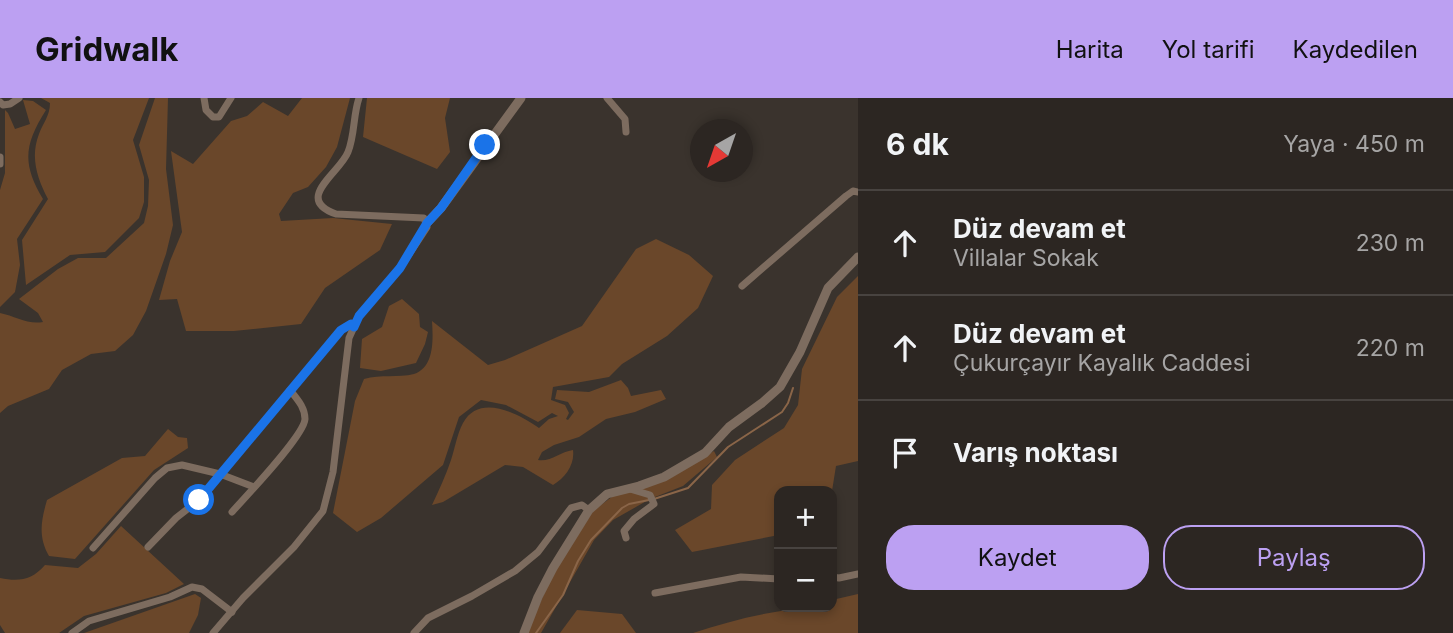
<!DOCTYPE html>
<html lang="tr">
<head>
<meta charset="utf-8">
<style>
	body { margin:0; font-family:Inter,sans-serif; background:#342e2a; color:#f1f3f6 }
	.controls { position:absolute; right:21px; bottom:21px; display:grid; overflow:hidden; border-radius:14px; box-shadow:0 4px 10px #0003 }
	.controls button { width:63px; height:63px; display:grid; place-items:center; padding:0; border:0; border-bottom:2px solid #484340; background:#2c2622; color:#f1f3f6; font:35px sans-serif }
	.compass { position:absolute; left:690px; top:21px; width:63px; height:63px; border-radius:50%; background:#2c2622; box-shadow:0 4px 10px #0003; rotate:220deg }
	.stop { position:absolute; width:21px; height:21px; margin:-16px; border:5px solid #1a73e8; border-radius:50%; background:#fff }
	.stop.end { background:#1a73e8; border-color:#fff; box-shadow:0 2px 7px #0008 }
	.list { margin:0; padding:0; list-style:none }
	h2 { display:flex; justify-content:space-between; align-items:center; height:91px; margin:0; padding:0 28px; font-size:30px }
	h2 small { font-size:23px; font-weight:400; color:#a6a5a5 }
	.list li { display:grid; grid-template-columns:46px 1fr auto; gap:21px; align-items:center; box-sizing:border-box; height:105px; padding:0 28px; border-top:2px solid #484340 }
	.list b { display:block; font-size:26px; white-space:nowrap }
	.list p { margin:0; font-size:23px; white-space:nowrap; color:#a6a5a5 }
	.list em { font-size:23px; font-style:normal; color:#a6a5a5 }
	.actions { display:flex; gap:14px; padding:21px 28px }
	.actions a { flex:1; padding:16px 0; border:2px solid #bca0f2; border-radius:28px; text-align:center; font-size:24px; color:#bca0f2 }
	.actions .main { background:#bca0f2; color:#111 }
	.icon { flex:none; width:38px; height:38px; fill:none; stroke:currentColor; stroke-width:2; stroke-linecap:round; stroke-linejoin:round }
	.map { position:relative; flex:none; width:858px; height:535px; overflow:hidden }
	header { display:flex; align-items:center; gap:42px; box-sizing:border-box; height:98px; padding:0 35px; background:#bca0f2; color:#111 }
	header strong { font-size:33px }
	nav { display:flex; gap:38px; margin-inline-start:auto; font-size:24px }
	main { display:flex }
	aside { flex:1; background:#2c2622 }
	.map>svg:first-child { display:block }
	.green { fill:#6a472a }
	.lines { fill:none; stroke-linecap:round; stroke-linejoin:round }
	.stream { stroke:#8a6548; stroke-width:2 }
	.minor { stroke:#7d6c5f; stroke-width:7 }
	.tertiary { stroke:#7d6c5f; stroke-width:9 }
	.route { stroke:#1a73e8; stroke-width:9 }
</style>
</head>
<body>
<header>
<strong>Gridwalk</strong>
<nav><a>Harita</a><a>Yol tarifi</a><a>Kaydedilen</a></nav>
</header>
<main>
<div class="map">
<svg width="858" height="535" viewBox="0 0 858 535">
	<rect width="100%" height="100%" fill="#3a332d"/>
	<g class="green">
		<path d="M 41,0 L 149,0 L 133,42 L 144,79 L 144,104 L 139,120 L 105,154 L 70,157 L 26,187 L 22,142 L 48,101 C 37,80 30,59 39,36 C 43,25 50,18 50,5 Z"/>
		<path d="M 155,0 L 168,0 L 166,71 L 173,127 L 166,156 L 146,213 L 133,237 L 115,253 L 91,256 L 62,272 L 49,291 L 8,308 L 0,315 L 0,215 C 15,218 28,227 43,224 L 38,215 L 19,201 L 58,171 L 78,160 L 106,160 L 144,125 L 148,108 L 149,82 L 139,47 Z"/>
		<path d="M 302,0 L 350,0 L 337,49 L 326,69 L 308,89 L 293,95 L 279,116 L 281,123 L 333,120 L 392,126 L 380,152 L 325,190 L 301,226 L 234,233 L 186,233 L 177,201 L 159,202 L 170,163 L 182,134 L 171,53 L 193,66 L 231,23 L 247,18 L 263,4 L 288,18 Z"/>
		<path d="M 367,0 L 450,0 L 445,20 L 450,54 L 437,71 L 363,39 Z"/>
		<path d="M 23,2 L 33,3 L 46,12 C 24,47 22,66 43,101 L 17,141 L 20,167 L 15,194 L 0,209 L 0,92 L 5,75 L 5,12 L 8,15 L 15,31 L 30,26 Z"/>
		<path d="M 656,141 L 689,157 L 713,178 L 698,210 L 667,238 L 622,266 L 609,279 L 553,289 L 551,302 L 565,307 L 569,315 L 566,321 L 568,322 L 574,314 L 568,304 L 555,301 L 557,292 L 589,294 L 621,282 L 628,290 L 631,298 L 661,292 L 666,301 L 635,314 L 606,321 L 579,339 L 554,347 L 542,354 L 538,362 C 551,364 560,354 573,352 C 575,367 565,380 553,387 L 523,369 L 505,367 L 443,404 L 432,407 C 439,392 446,377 451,362 C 455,350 457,336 463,325 C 479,295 518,315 539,330 L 549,321 L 558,318 L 552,315 L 538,324 L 506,307 L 481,302 L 459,319 L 443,367 L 381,420 L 357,434 L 333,415 L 355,303 L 364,281 C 381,276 398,280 414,276 C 435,269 433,240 432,223 L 488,267 L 505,262 L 582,228 L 636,151 Z"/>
		<path d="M 858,178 L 858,363 L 836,368 L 832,393 L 779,393 L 779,437 L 692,454 L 675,432 L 711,411 L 712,387 L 735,362 L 784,330 L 798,307 L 802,271 L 837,199 Z"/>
		<path d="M 402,201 L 419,216 L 420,229 L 428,234 L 425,246 L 416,265 L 381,273 L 360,270 L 362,241 L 382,229 L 389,208 Z"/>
		<path d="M 168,331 L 178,339 L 187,340 L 188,350 L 154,372 L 75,461 L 49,458 C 38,439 41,423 47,402 L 122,360 L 145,358 Z"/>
		<path d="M 714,353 L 717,359 L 683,388 L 650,401 L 613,422 L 594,442 L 541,535 L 527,535 L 551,480 L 593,413 L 613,398 L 695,365 Z"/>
		<path d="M 121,428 L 184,486 L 166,495 L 84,518 L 59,535 L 5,535 L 0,527 L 0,480 C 19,484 32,482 45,467 L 78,470 L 96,456 Z"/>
		<path d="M 195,496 L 201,500 L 198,517 L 189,535 L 84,535 Z"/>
		<path d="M 858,496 L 858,535 L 693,535 C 738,520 785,509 832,509 L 832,502 Z"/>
		<path d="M 577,512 L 622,516 L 636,535 L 560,535 Z"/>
	</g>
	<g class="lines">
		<g class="stream">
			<path d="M 654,401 L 688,390 L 728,349 L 782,314 L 788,305 L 793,290"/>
			<path d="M 536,535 L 563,497 L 578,463 L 591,442 L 622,410 L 629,406 L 649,402"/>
		</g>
		<g class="minor">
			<path d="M 204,0 L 206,12 L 213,19 L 219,19 L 231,0"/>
			<path d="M 607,0 L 625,21 L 626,34"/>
			<path d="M 0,4 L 3,7 L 10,6 L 19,0"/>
			<path d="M 0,59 L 0,66"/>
			<path d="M 742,188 L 846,98 L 853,93 L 858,94"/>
			<path d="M 232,414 C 246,398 304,338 305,321 C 305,309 297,301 290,292"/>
			<path d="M 626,440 L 624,433 L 634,421 L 654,406 L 650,397 L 630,391"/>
			<path d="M 148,449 L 176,420 L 199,402 L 341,232 L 351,226 L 353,229"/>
			<path d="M 93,450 L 155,380 L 167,370 L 182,367 L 220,376 L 254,389"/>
			<path d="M 832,479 L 839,480 L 858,476"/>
			<path d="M 655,495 L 741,479 L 779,481"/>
			<path d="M 72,535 L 89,523 L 170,499 L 192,489 L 202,491 L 232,514"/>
			<path d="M 213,535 L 243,500 L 294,449 L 323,413 L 333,374 L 349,240 L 359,218 L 400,170 L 427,129 L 424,120 L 336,116 C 293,101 340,75 348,54 C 355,37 353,17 359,0"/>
			<path d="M 414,535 L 428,520 L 472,498 L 515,473 L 538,454 L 571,410 L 582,407 L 589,412"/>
		</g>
		<g class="tertiary">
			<path d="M 427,125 L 441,110 L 521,0"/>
			<path d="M 524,535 L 538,499 L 553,470 L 589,412 L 607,396 L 639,388 L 664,379 L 705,355 L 729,329 L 762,305 L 780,289 L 800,254 L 828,190 L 858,159"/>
		</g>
	</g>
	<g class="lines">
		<path class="route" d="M 199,402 L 341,232 L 351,226 L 354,229 L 359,218 L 400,170 L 427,125 L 441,110 L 485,47"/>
	</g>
</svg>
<div class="controls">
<button>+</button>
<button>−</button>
</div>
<svg class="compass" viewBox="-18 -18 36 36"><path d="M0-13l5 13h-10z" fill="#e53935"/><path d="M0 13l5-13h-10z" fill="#a6a5a5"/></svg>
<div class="stop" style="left:199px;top:402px"></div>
<div class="stop end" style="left:485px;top:47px"></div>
</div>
<aside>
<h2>6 dk<small>Yaya · 450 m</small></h2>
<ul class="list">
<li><svg class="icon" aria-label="ahead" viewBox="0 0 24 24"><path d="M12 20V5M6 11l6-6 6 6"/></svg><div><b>Düz devam et</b><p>Villalar Sokak</p></div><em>230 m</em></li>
<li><svg class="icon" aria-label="ahead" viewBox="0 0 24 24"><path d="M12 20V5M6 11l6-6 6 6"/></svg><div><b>Düz devam et</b><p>Çukurçayır Kayalık Caddesi</p></div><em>220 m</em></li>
<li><svg class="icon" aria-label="arrive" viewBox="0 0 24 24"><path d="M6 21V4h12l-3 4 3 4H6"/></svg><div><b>Varış noktası</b></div></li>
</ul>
<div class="actions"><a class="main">Kaydet</a><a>Paylaş</a></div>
</aside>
</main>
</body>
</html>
